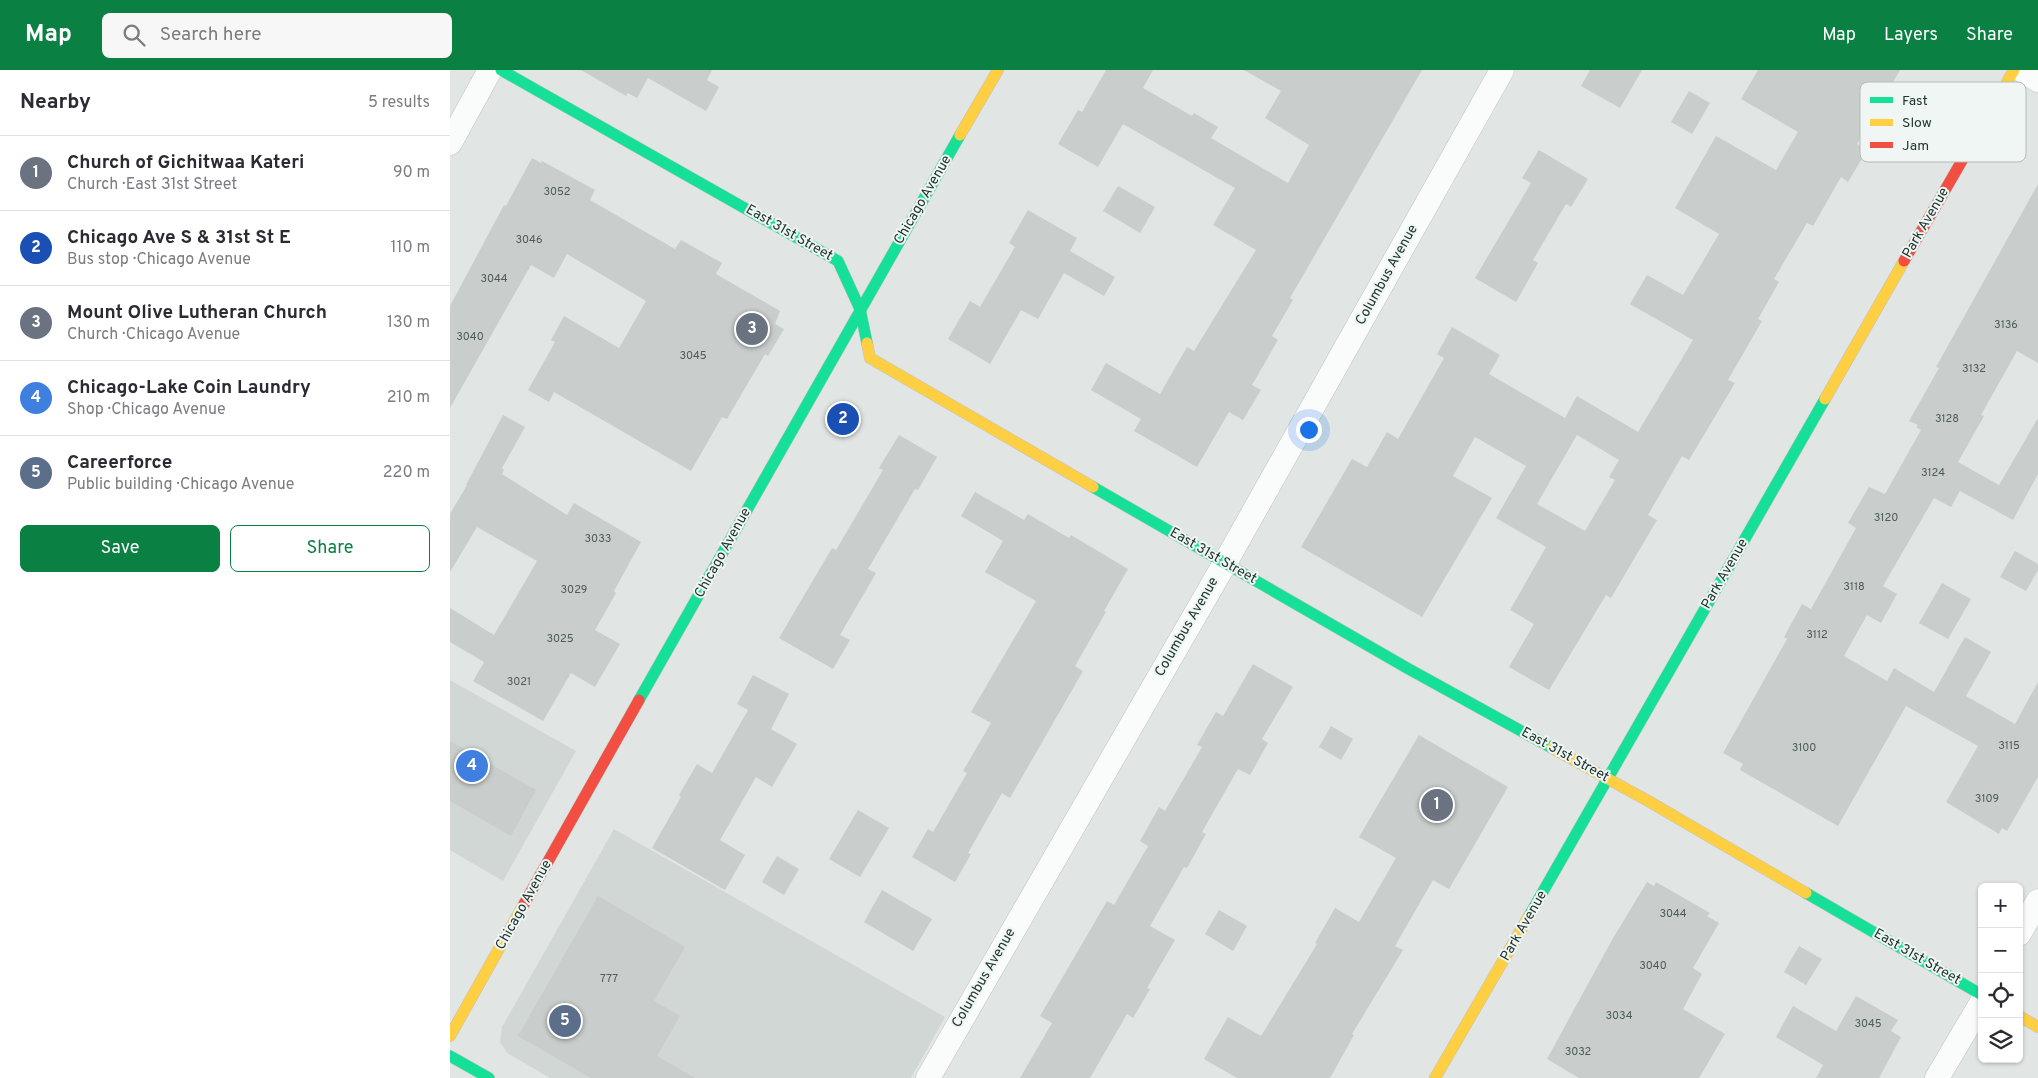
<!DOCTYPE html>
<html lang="en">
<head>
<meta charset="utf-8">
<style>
	body { margin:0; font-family:Overpass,sans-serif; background:#f7f7f7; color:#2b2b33 }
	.controls { position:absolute; right:15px; bottom:15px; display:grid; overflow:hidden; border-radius:8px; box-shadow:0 1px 4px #0004 }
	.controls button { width:45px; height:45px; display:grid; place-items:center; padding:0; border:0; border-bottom:1px solid #e1e1e2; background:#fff; color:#2b2b33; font:25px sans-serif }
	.you { position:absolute; left:858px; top:359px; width:18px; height:18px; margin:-12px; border:4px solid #fff; border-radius:50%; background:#1a73e8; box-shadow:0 0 0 8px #1a73e833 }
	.badge { display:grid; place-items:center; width:32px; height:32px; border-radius:50%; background:#0b8043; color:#fff; font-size:16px; font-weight:700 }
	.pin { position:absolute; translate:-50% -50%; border:2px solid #fff; box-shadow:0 1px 5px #0006 }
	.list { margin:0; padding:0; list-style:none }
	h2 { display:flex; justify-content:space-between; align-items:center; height:65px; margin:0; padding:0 20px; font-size:21px }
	h2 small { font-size:16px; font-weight:400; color:#7c7c81 }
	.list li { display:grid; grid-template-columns:32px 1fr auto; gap:15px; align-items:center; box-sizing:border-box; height:75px; padding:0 20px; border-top:1px solid #e1e1e2 }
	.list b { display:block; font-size:19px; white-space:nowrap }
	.list p { margin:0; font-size:16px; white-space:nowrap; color:#7c7c81 }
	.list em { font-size:16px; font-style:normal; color:#7c7c81 }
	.actions { display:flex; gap:10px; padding:15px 20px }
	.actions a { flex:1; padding:11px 0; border:1px solid #0b8043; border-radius:8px; text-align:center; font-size:18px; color:#0b8043 }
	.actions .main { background:#0b8043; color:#fff }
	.icon { flex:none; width:28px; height:28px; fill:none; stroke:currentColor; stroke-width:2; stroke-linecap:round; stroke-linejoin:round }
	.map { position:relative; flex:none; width:1588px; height:1008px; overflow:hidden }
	header { display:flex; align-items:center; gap:30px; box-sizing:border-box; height:70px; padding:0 25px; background:#0b8043; color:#fff }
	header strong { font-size:24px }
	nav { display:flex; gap:28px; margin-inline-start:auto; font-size:18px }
	.search { width:350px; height:45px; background:#f7f7f7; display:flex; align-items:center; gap:12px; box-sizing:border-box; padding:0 18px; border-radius:8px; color:#7c7c81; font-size:19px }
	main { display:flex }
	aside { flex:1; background:#fff }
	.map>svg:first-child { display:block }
	.built { fill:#d0d7d4 }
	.building { fill:#c9cdcc; fill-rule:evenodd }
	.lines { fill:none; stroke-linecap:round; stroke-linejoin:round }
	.street-casing { stroke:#bec3c1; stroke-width:25 }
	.fast-casing { stroke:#bec4c2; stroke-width:12 }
	.slow-casing { stroke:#bec4c2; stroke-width:12 }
	.jam-casing { stroke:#bec4c2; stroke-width:12 }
	.street { stroke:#fafbfb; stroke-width:24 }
	.fast { stroke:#16e098; stroke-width:11 }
	.slow { stroke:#ffcf43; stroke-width:11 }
	.jam { stroke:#f24e42; stroke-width:11 }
	.labels { text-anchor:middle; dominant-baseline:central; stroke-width:4; stroke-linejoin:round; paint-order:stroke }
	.number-label { font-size:11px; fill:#4c5c59 }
	.street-label { font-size:14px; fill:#223632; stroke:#eff6f3 }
	.key { fill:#eff6f3; stroke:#b2bcb9; stroke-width:1 }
	.key-label { font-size:14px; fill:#223632 }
</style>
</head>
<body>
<header>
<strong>Map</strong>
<div class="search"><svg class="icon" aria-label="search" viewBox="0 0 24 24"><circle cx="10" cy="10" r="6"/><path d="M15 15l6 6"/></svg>Search here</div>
<nav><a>Map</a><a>Layers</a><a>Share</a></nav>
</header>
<main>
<aside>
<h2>Nearby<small>5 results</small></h2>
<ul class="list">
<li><span class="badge" style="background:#6b7280">1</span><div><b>Church of Gichitwaa Kateri</b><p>Church · East 31st Street</p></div><em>90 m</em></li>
<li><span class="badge" style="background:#1a4fb4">2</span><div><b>Chicago Ave S &amp; 31st St E</b><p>Bus stop · Chicago Avenue</p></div><em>110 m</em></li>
<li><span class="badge" style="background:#6b7280">3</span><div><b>Mount Olive Lutheran Church</b><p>Church · Chicago Avenue</p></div><em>130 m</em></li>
<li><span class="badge" style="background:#3f7fe0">4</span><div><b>Chicago-Lake Coin Laundry</b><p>Shop · Chicago Avenue</p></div><em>210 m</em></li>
<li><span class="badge" style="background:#5c6f8a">5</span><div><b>Careerforce</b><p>Public building · Chicago Avenue</p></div><em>220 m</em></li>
</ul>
<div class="actions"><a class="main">Save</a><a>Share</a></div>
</aside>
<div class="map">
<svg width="1588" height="1008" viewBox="0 0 1588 1008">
	<rect width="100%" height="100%" fill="#e1e6e4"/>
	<g class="built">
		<path d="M 0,610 L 126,681 L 53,811 L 0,780 Z"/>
		<path d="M 164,759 L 495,947 L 461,1008 L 100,1008 L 57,983 L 50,972 L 52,957 Z"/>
	</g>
	<g class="building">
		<path d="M 131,0 L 262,0 L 257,10 L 269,17 L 256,41 L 198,8 L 187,28 L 178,23 L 176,26 Z"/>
		<path d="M 656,0 L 703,0 L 693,18 L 742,46 L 744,43 L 768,57 L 761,68 L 838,113 L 859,75 L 815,48 L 831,21 L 794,0 L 972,0 L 840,228 L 843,230 L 822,266 L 828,270 L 802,315 L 811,320 L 793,350 L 779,342 L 747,397 L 684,361 L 691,349 L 641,320 L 656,293 L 710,324 L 737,277 L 744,281 L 806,180 L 763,155 L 785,118 L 673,54 L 648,97 L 608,74 L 628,40 L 632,42 Z"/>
		<path d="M 1140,0 L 1192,0 L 1170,38 L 1131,16 Z"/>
		<path d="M 1308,0 L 1450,0 L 1407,74 L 1417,80 L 1398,112 L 1391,107 L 1363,156 L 1357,153 L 1324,209 L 1329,212 L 1308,249 L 1312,251 L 1278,310 L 1285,313 L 1239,390 L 1232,386 L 1198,445 L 1207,450 L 1161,528 L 1156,525 L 1099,620 L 1059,597 L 1084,554 L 1060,540 L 1096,477 L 1046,448 L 1076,396 L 1025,367 L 1003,406 L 1042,428 L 972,547 L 851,477 L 902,389 L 917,397 L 937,362 L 948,369 L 994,288 L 987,284 L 1002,257 L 1050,285 L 1039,304 L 1115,348 L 1127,326 L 1188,362 L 1243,270 L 1180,234 L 1197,205 L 1233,225 L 1269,164 L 1225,138 L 1266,66 L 1326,100 L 1348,62 L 1291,29 ZM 1127,365 L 1169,390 L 1159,407 L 1165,410 L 1135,461 L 1087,434 Z"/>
		<path d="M 1239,21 L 1260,33 L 1242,64 L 1221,52 Z"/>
		<path d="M 1089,80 L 1138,109 L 1121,137 L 1116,134 L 1083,190 L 1088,193 L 1066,232 L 1025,208 L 1081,113 L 1072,108 Z"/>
		<path d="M 82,88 L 91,93 L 92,91 L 145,120 L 140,130 L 225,179 L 231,170 L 272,193 L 266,204 L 330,241 L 325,254 L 334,259 L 318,286 L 315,284 L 277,349 L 272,347 L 241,401 L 104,322 L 99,332 L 78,320 L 105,272 L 101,270 L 114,246 L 169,278 L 196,231 L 117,184 L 104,208 L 81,195 L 0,338 L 0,236 L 54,135 L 56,136 Z"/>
		<path d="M 1588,114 L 1588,293 L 1567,281 L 1531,345 L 1534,346 L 1508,392 L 1549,415 L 1588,348 L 1588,404 L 1563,450 L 1510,421 L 1501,437 L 1484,428 L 1433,516 L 1447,524 L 1431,553 L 1417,545 L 1394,586 L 1437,611 L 1444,598 L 1484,622 L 1515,567 L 1541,582 L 1516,626 L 1565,654 L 1588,612 L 1588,707 L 1557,761 L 1552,758 L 1549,764 L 1496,732 L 1528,676 L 1456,636 L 1388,756 L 1290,700 L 1293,694 L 1273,683 L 1337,569 L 1334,567 L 1352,534 L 1361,539 L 1406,458 L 1398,453 L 1419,417 L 1435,424 L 1471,360 L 1466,357 L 1468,355 L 1459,351 L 1489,298 L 1486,297 Z"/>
		<path d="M 668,116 L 705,137 L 690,163 L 653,141 Z"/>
		<path d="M 578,140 L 627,168 L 620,181 L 665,207 L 654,226 L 614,203 L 588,249 L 571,240 L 540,294 L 498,269 L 520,231 L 530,237 L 565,177 L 559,173 Z"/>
		<path d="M 53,345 L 75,357 L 52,398 L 54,400 L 52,404 L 117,445 L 124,433 L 191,472 L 164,521 L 166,523 L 145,560 L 170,574 L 145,617 L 121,603 L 93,651 L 23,611 L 34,592 L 0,572 L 0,538 L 44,565 L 87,491 L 27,457 L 0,502 L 0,444 L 17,415 L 16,415 Z"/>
		<path d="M 449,365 L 487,387 L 468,420 L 465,419 L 418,499 L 426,503 L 390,565 L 400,570 L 383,599 L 329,568 L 382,478 L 386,480 L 433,400 L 429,398 Z"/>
		<path d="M 525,422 L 574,450 L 578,444 L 619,468 L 621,465 L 678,499 L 654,541 L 656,542 L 625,596 L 633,601 L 560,728 L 552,723 L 518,783 L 521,784 L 505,812 L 462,787 L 478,759 L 483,762 L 517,703 L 513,701 L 541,653 L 521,642 L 586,531 L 535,502 L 553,471 L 511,446 Z"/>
		<path d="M 1565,481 L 1588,494 L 1588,500 L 1576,521 L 1550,507 Z"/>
		<path d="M 1492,513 L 1521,529 L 1498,569 L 1469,553 Z"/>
		<path d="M 803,594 L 843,617 L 812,669 L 818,673 L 800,705 L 788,699 L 752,762 L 756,764 L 737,798 L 734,797 L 700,856 L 725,870 L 697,918 L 700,919 L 683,948 L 677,944 L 640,1008 L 570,1008 L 602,953 L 590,946 L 657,831 L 664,835 L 698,776 L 690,771 L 709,737 L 715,741 L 752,677 L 747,675 L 766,642 L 773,646 Z"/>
		<path d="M 303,605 L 339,624 L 321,659 L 347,674 L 322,717 L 306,707 L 270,770 L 295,785 L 275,820 L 202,778 L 231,727 L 229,725 L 247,694 L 262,703 L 298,640 L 287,634 Z"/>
		<path d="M 881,656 L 903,669 L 891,690 L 869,677 Z"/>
		<path d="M 969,665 L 1058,717 L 999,819 L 983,810 L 945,876 L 953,880 L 902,964 L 904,965 L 880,1008 L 787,1008 L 754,989 L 778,947 L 811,966 L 867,874 L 865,873 L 885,838 L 909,852 L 946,788 L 909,767 Z"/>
		<path d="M 0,671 L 86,720 L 61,766 L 0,731 Z"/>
		<path d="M 408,740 L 439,758 L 410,807 L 379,789 Z"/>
		<path d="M 327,786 L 349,799 L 334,825 L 312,812 Z"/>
		<path d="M 1197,812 L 1204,816 L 1206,812 L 1260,843 L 1257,846 L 1269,853 L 1243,898 L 1252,904 L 1233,939 L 1275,964 L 1249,1008 L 1129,1008 L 1097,989 L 1162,870 Z"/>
		<path d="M 432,820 L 482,849 L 463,881 L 414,852 Z"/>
		<path d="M 148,826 L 235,877 L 204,931 L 230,946 L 207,986 L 245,1008 L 141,1008 L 68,966 Z"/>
		<path d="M 769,840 L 797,856 L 783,881 L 755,864 Z"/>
		<path d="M 1349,876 L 1372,889 L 1356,915 L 1334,902 Z"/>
		<path d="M 1406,926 L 1448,950 L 1441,961 L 1451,967 L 1429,1008 L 1366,1008 L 1373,995 L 1326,967 L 1343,936 L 1386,961 Z"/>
	</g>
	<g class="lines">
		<g class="street-casing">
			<g id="street">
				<path d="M 1572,0 L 1588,10"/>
				<path d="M 0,73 L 40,0"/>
				<path d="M 1569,864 L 1588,831"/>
				<path d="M 478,1008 L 775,493 L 1052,0"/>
				<path d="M 1487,1008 L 1532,932"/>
			</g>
		</g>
		<g class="fast-casing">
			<g id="fast">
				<path d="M 51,0 L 388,191 L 410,239 L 417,273"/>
				<path d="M 643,417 L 957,598 L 1102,678"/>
				<path d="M 189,630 L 510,65"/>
				<path d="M 1356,823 L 1532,925"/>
				<path d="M 1079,846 L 1375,329"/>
				<path d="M 0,986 L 39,1008"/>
			</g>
		</g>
		<g class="slow-casing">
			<g id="slow">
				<path d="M 510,65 L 548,0"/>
				<path d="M 1517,82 L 1564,0"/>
				<path d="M 417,273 L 420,288 L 643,417"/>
				<path d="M 1375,329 L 1454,191"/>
				<path d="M 1102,678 L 1200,732 L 1356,823"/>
				<path d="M 1569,946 L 1588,957"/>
				<path d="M 0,966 L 74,834"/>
				<path d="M 985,1008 L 1079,846"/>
			</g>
		</g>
		<g class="jam-casing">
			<g id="jam">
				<path d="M 1454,191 L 1517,82"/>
				<path d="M 74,834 L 189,630"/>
			</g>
		</g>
		<use href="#street" class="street"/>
		<use href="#fast" class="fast"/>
		<use href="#slow" class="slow"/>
		<use href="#jam" class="jam"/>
	</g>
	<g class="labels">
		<g class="number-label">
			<text x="107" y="122">3052</text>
			<text x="79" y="170">3046</text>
			<text x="44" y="209">3044</text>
			<text x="1556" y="255">3136</text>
			<text x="20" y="267">3040</text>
			<text x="243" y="286">3045</text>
			<text x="1524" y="299">3132</text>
			<text x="1497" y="349">3128</text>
			<text x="1483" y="403">3124</text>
			<text x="1436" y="448">3120</text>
			<text x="148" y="469">3033</text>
			<text x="1404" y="517">3118</text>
			<text x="124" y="520">3029</text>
			<text x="1367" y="565">3112</text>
			<text x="110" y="569">3025</text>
			<text x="69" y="612">3021</text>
			<text x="1559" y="676">3115</text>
			<text x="1354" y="678">3100</text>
			<text x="1537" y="729">3109</text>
			<text x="1223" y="844">3044</text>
			<text x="1203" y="896">3040</text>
			<text x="159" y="909">777</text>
			<text x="1169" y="946">3034</text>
			<text x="1418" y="954">3045</text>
			<text x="1128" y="982">3032</text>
		</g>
		<g class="street-label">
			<text transform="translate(473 130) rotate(-60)">Chicago Avenue</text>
			<text transform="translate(1476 153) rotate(-60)">Park Avenue</text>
			<text transform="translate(339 163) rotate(30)">East 31st Street</text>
			<text transform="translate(937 205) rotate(-61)">Columbus Avenue</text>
			<text transform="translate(273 483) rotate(-61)">Chicago Avenue</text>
			<text transform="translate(763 486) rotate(30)">East 31st Street</text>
			<text transform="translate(1275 504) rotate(-60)">Park Avenue</text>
			<text transform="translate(737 557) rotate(-60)">Columbus Avenue</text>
			<text transform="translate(1115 685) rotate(29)">East 31st Street</text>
			<text transform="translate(74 835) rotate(-61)">Chicago Avenue</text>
			<text transform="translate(1074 856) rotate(-60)">Park Avenue</text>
			<text transform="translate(1467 887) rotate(30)">East 31st Street</text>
			<text transform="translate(534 908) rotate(-60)">Columbus Avenue</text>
		</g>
	</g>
	<rect x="1410" y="12" width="166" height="80" rx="8" class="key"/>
	<rect x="1420" y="27" width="23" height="6" fill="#16e098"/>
	<rect x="1420" y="49" width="23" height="7" fill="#ffcf43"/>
	<rect x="1420" y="72" width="23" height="6" fill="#f24e42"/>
	<g class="key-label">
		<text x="1452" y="35">Fast</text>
		<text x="1452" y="57">Slow</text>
		<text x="1452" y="80">Jam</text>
	</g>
</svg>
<div class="controls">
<button>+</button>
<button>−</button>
<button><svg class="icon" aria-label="locate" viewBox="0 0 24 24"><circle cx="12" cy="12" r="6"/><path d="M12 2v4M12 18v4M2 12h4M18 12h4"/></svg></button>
<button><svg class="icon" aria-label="layers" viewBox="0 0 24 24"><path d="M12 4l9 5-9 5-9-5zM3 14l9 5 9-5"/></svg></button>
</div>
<div class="you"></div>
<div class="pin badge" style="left:987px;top:735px;background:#6b7280">1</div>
<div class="pin badge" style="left:393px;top:349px;background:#1a4fb4">2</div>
<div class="pin badge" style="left:302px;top:259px;background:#6b7280">3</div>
<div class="pin badge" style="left:22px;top:696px;background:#3f7fe0">4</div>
<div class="pin badge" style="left:115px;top:951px;background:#5c6f8a">5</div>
</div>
</main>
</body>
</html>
